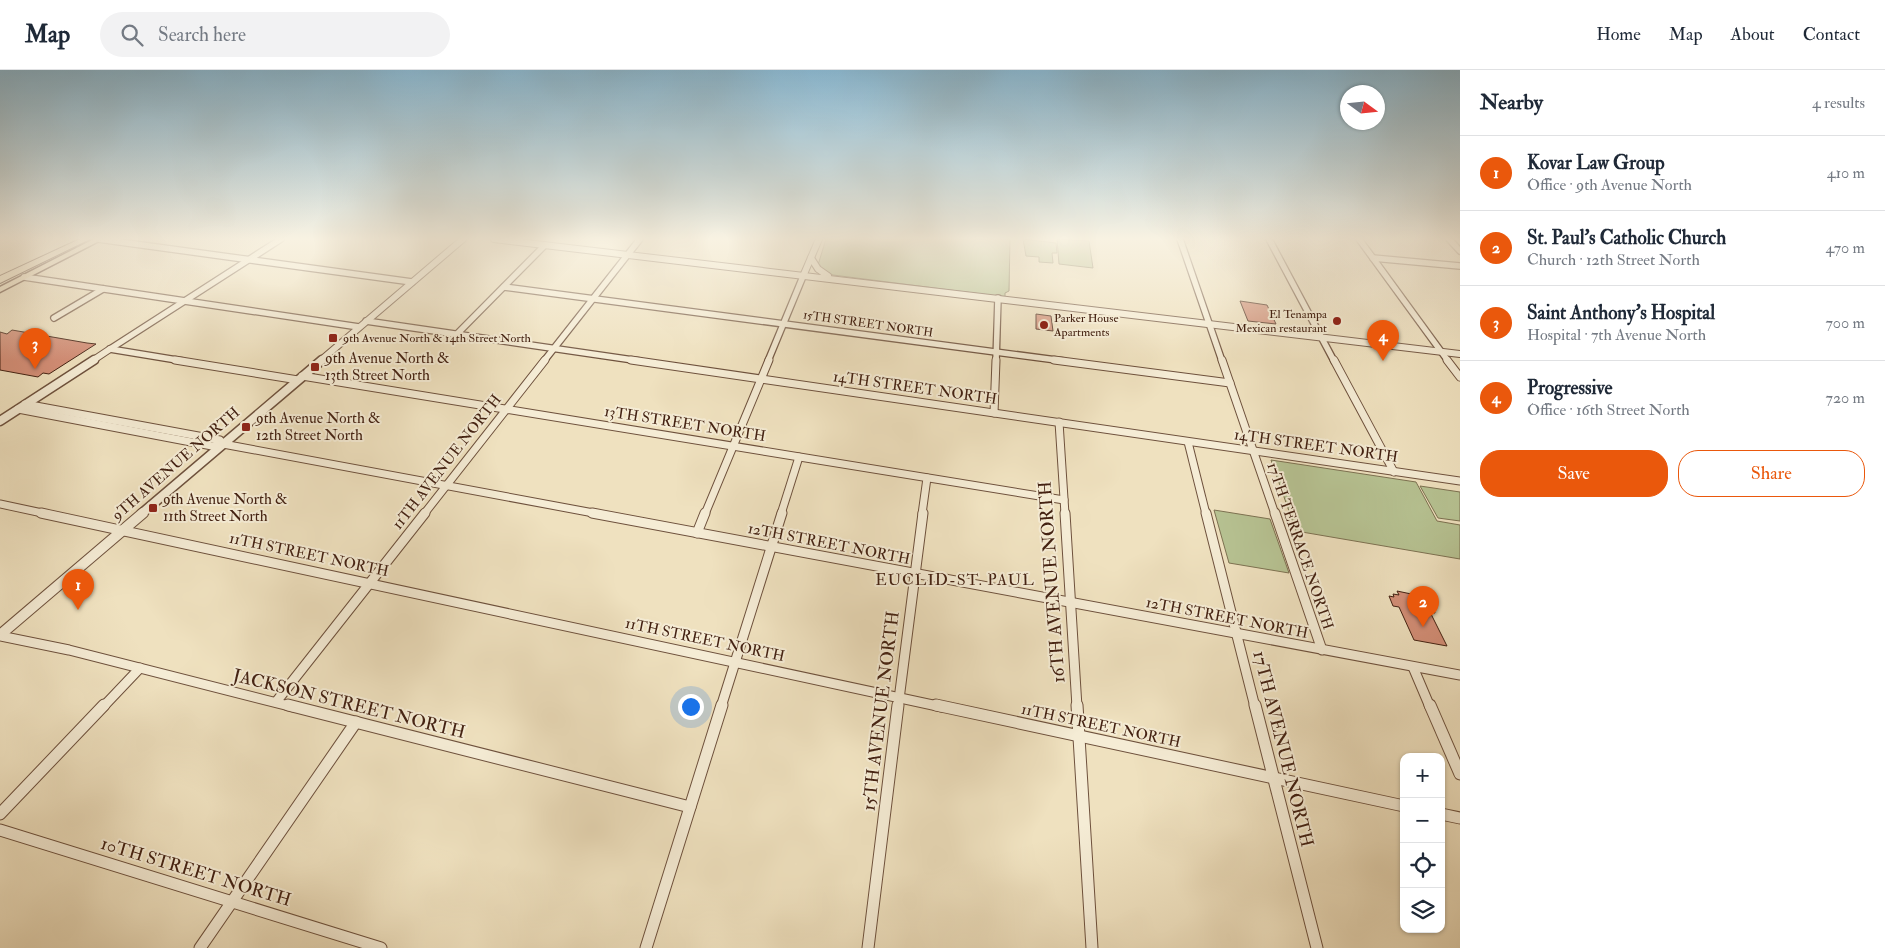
<!DOCTYPE html>
<html lang="en">
<head>
<meta charset="utf-8">
<style>
	body { margin:0; font-family:"IM FELL Double Pica",serif; background:#f2f2f3; color:#1f2937 }
	.controls { position:absolute; right:15px; bottom:15px; display:grid; overflow:hidden; border-radius:10px; box-shadow:0 1px 4px #0004 }
	.controls button { width:45px; height:45px; display:grid; place-items:center; padding:0; border:0; border-bottom:1px solid #e0e1e3; background:#fff; color:#1f2937; font:25px sans-serif }
	.compass { position:absolute; left:1340px; top:15px; width:45px; height:45px; border-radius:50%; background:#fff; box-shadow:0 1px 4px #0004; rotate:105deg }
	.you { position:absolute; left:690px; top:636px; width:18px; height:18px; margin:-12px; border:4px solid #fff; border-radius:50%; background:#1a73e8; box-shadow:0 0 0 8px #1a73e833 }
	.badge { display:grid; place-items:center; width:32px; height:32px; border-radius:50%; background:#ea580c; color:#fff; font-size:16px; font-weight:700 }
	.pin { position:absolute; translate:-50% -41px; filter:drop-shadow(0 1px 2px #0008) }
	.pin::after { content:''; position:absolute; top:26px; width:18px; height:15px; background:inherit; clip-path:polygon(0 0,100% 0,50% 100%) }
	.list { margin:0; padding:0; list-style:none }
	h2 { display:flex; justify-content:space-between; align-items:center; height:65px; margin:0; padding:0 20px; font-size:21px }
	h2 small { font-size:16px; font-weight:400; color:#747a83 }
	.list li { display:grid; grid-template-columns:32px 1fr auto; gap:15px; align-items:center; box-sizing:border-box; height:75px; padding:0 20px; border-top:1px solid #e0e1e3 }
	.list b { display:block; font-size:19px; white-space:nowrap }
	.list p { margin:0; font-size:16px; white-space:nowrap; color:#747a83 }
	.list em { font-size:16px; font-style:normal; color:#747a83 }
	.actions { display:flex; gap:10px; padding:15px 20px }
	.actions a { flex:1; padding:11px 0; border:1px solid #ea580c; border-radius:20px; text-align:center; font-size:18px; color:#ea580c }
	.actions .main { background:#ea580c; color:#fff }
	.icon { flex:none; width:28px; height:28px; fill:none; stroke:currentColor; stroke-width:2; stroke-linecap:round; stroke-linejoin:round }
	.map { position:relative; flex:none; width:1460px; height:878px; overflow:hidden }
	header { display:flex; align-items:center; gap:30px; box-sizing:border-box; height:70px; padding:0 25px; background:#fff; border-bottom:1px solid #e0e1e3 }
	header strong { font-size:24px }
	nav { display:flex; gap:28px; margin-inline-start:auto; font-size:18px }
	.search { width:350px; height:45px; background:#f2f2f3; display:flex; align-items:center; gap:12px; box-sizing:border-box; padding:0 18px; border-radius:28px; color:#747a83; font-size:19px }
	main { display:flex }
	aside { flex:1; background:#fff }
	.map>svg:first-child { display:block }
	.green { fill:#b7c393; stroke:#7d7252 }
	.building { fill:#d48f78; stroke:#432112 }
	.lines { fill:none; stroke-linecap:round; stroke-linejoin:round }
	.minor-far3-casing { stroke:#6e513d; stroke-width:8 }
	.minor-far2-casing { stroke:#6e513d; stroke-width:9 }
	.minor-far1-casing { stroke:#6e513d; stroke-width:11 }
	.minor-casing { stroke:#6e513d; stroke-width:13 }
	.tertiary-far2-casing { stroke:#6e513d; stroke-width:8 }
	.tertiary-far1-casing { stroke:#6e513d; stroke-width:11 }
	.tertiary-casing { stroke:#6e513d; stroke-width:12 }
	.primary-casing { stroke:#432112; stroke-width:3 }
	.motorway-casing { stroke:#432112; stroke-width:2 }
	.minor-far3 { stroke:#f5ecd5; stroke-width:5.5 }
	.minor-far2 { stroke:#f5ecd5; stroke-width:7 }
	.minor-far1 { stroke:#f5ecd5; stroke-width:9 }
	.minor { stroke:#f5ecd5; stroke-width:11 }
	.tertiary-far2 { stroke:#f5ecd5; stroke-width:6 }
	.tertiary-far1 { stroke:#f5ecd5; stroke-width:8 }
	.tertiary { stroke:#f5ecd5; stroke-width:10 }
	.primary { fill:#efe1bf; fill-rule:evenodd }
	.motorway { fill:#efe1bf; fill-rule:evenodd }
	.poi-dot { fill:#8f2418; stroke:#f5ecd5; stroke-width:2 }
	.labels { text-anchor:middle; dominant-baseline:central; stroke-width:4; stroke-linejoin:round; paint-order:stroke }
	.far-poi-label { font-size:12px; fill:#432112; stroke:#f5ecd5; text-anchor:start }
	.far-street-label { font-size:12px; fill:#432112; stroke:#f5ecd5 }
	.poi-label { font-size:15px; fill:#432112; stroke:#f5ecd5; text-anchor:start }
	.street-label { font-size:15px; fill:#432112; stroke:#f5ecd5 }
	.neighbourhood-label { font-size:16px; letter-spacing:1px; fill:#432112; stroke:#f5ecd5 }
	.near-street-label { font-size:18px; fill:#432112; stroke:#f5ecd5 }
</style>
</head>
<body>
<header>
<strong>Map</strong>
<div class="search"><svg class="icon" aria-label="search" viewBox="0 0 24 24"><circle cx="10" cy="10" r="6"/><path d="M15 15l6 6"/></svg>Search here</div>
<nav><a>Home</a><a>Map</a><a>About</a><a>Contact</a></nav>
</header>
<main>
<div class="map">
<svg width="1460" height="878" viewBox="0 0 1460 878">
	<rect width="100%" height="100%" fill="#efe1bf"/>
	<filter id="stains"><feTurbulence type="fractalNoise" baseFrequency=".004" numOctaves="4"/><feColorMatrix values="0 0 0 0 .2 0 0 0 0 .09 0 0 0 0 .02 0 0 0 .5 -.17"/></filter>
	<radialGradient id="worn" r=".72"><stop offset=".6" stop-color="#630" stop-opacity="0"/><stop offset="1" stop-color="#630" stop-opacity=".3"/></radialGradient>
	<g class="green">
		<path d="M 826,169 L 1010,169 L 1009,221 L 1005,223 L 1005,227 L 833,205 L 821,199 L 818,195 Z"/>
		<path d="M 1023,169 L 1056,173 L 1057,183 L 1052,183 L 1053,193 L 1039,192 L 1039,187 L 1026,186 Z"/>
		<path d="M 1057,169 L 1089,171 L 1093,198 L 1059,194 Z"/>
		<path d="M 1271,390 L 1416,412 L 1437,451 L 1460,455 L 1460,489 L 1296,461 Z"/>
		<path d="M 1420,416 L 1460,422 L 1460,451 L 1438,448 Z"/>
		<path d="M 1214,440 L 1270,449 L 1289,503 L 1229,493 Z"/>
	</g>
	<g class="building">
		<path d="M 1240,231 L 1267,235 L 1276,254 L 1248,251 Z"/>
		<path d="M 1036,244 L 1051,246 L 1053,261 L 1036,259 Z"/>
		<path d="M 12,260 L 87,273 L 96,274 L 49,304 L 43,303 L 38,307 L 0,300 L 0,262 L 7,264 Z"/>
		<path d="M 1397,521 L 1416,525 L 1418,528 L 1431,533 L 1435,543 L 1430,542 L 1447,576 L 1414,570 L 1399,537 L 1393,536 L 1389,526 L 1394,527 L 1393,524 L 1399,525 Z"/>
	</g>
	<g class="lines">
		<g class="minor-far3-casing">
			<g id="minor-far3">
				<path d="M 98,169 L 412,212"/>
				<path d="M 1180,169 L 1222,291"/>
				<path d="M 1269,169 L 1334,291"/>
				<path d="M 1359,169 L 1448,291"/>
				<path d="M 1449,169 L 1460,181"/>
				<path d="M 1373,188 L 1460,196"/>
				<path d="M 24,207 L 359,257"/>
				<path d="M 504,217 L 1064,291"/>
				<path d="M 54,248 L 103,219"/>
				<path d="M 366,251 L 640,291"/>
				<path d="M 457,264 L 545,175"/>
				<path d="M 110,279 L 281,169"/>
				<path d="M 110,279 L 183,291"/>
				<path d="M 544,291 L 640,169"/>
				<path d="M 768,291 L 804,204"/>
				<path d="M 996,291 L 998,228"/>
			</g>
		</g>
		<g class="minor-far2-casing">
			<g id="minor-far2">
				<path d="M 175,290 L 298,310"/>
				<path d="M 631,290 L 1460,411"/>
				<path d="M 1054,290 L 1230,313"/>
				<path d="M 1222,290 L 1275,444"/>
				<path d="M 1334,290 L 1394,402"/>
				<path d="M 1447,290 L 1460,307"/>
				<path d="M 302,306 L 1064,430"/>
				<path d="M 25,334 L 220,370 L 223,374"/>
				<path d="M 18,339 L 212,376 L 223,374 L 599,444"/>
				<path d="M 994,343 L 996,290"/>
				<path d="M 1059,352 L 1065,444"/>
				<path d="M 1188,372 L 1206,444"/>
				<path d="M 0,434 L 47,444"/>
				<path d="M 424,444 L 545,290"/>
				<path d="M 705,444 L 769,290"/>
				<path d="M 781,444 L 799,387"/>
				<path d="M 922,444 L 927,408"/>
			</g>
		</g>
		<g class="minor-far1-casing">
			<g id="minor-far1">
				<path d="M 41,443 L 942,637"/>
				<path d="M 592,443 L 1460,605"/>
				<path d="M 1065,443 L 1077,637"/>
				<path d="M 1206,443 L 1255,637"/>
				<path d="M 1275,443 L 1322,580"/>
				<path d="M 697,463 L 705,443"/>
				<path d="M 0,566 L 69,580 L 293,637"/>
				<path d="M 1413,597 L 1430,637"/>
				<path d="M 276,632 L 425,443"/>
				<path d="M 103,637 L 140,598"/>
				<path d="M 721,637 L 782,443"/>
				<path d="M 898,637 L 923,443"/>
			</g>
		</g>
		<g class="minor-casing">
			<g id="minor">
				<path d="M 288,635 L 690,737"/>
				<path d="M 936,635 L 1404,736"/>
				<path d="M 1077,635 L 1092,878"/>
				<path d="M 1255,635 L 1317,878"/>
				<path d="M 1430,635 L 1460,704"/>
				<path d="M 0,744 L 104,635"/>
				<path d="M 1441,744 L 1460,748"/>
				<path d="M 0,760 L 381,878"/>
				<path d="M 200,878 L 356,652"/>
				<path d="M 646,878 L 722,635"/>
				<path d="M 868,878 L 898,635"/>
			</g>
		</g>
		<g class="tertiary-far2-casing">
			<g id="tertiary-far2">
				<path d="M 494,169 L 1460,284"/>
				<path d="M 811,188 L 818,199 L 828,206"/>
				<path d="M 804,204 L 819,169"/>
				<path d="M 92,291 L 110,279"/>
				<path d="M 320,291 L 463,169"/>
			</g>
		</g>
		<g class="tertiary-far1-casing">
			<g id="tertiary-far1">
				<path d="M 0,351 L 94,290"/>
				<path d="M 141,444 L 322,290"/>
			</g>
		</g>
		<g class="tertiary-casing">
			<path id="tertiary" d="M 0,565 L 143,443"/>
		</g>
		<g class="primary-casing">
			<path id="primary" d="M 94,169 L 103,169 L 0,222 L 0,217 Z"/>
		</g>
		<g class="motorway-casing">
			<path id="motorway" d="M 80,169 L 90,169 L 0,213 L 0,206 Z"/>
		</g>
		<use href="#minor-far3" class="minor-far3"/>
		<use href="#minor-far2" class="minor-far2"/>
		<use href="#minor-far1" class="minor-far1"/>
		<use href="#minor" class="minor"/>
		<use href="#tertiary-far2" class="tertiary-far2"/>
		<use href="#tertiary-far1" class="tertiary-far1"/>
		<use href="#tertiary" class="tertiary"/>
		<use href="#primary" class="primary"/>
		<use href="#motorway" class="motorway"/>
	</g>
	<linearGradient id="sky" x2="0" y2="1"><stop stop-color="#89b8d2"/><stop offset="0.58" stop-color="#f8f2e2"/><stop offset="1" stop-color="#f8f2e2" stop-opacity="0"/></linearGradient>
	<rect width="1460" height="291" fill="url(#sky)"/>
	<g class="poi-dot">
		<circle cx="1337" cy="251" r="5"/>
		<circle cx="1044" cy="255" r="5"/>
		<rect x="328" y="263" width="10" height="10" rx="2.5"/>
		<rect x="310" y="292" width="10" height="10" rx="2.5"/>
		<rect x="241" y="352" width="10" height="10" rx="2.5"/>
		<rect x="148" y="433" width="10" height="10" rx="2.5"/>
	</g>
	<g class="labels">
		<g class="far-poi-label">
			<text x="1327" y="244" text-anchor="end">El Tenampa<tspan x="1327" dy="14">Mexican restaurant</tspan></text>
			<text x="1054" y="248">Parker House<tspan x="1054" dy="14">Apartments</tspan></text>
			<text x="343" y="268">9th Avenue North &amp; 14th Street North</text>
		</g>
		<g class="far-street-label">
			<text transform="translate(868 254) rotate(8)">15TH STREET NORTH</text>
		</g>
		<g class="poi-label">
			<text x="325" y="288">9th Avenue North &amp;<tspan x="325" dy="17">13th Street North</tspan></text>
			<text x="256" y="348">9th Avenue North &amp;<tspan x="256" dy="17">12th Street North</tspan></text>
			<text x="163" y="429">9th Avenue North &amp;<tspan x="163" dy="17">11th Street North</tspan></text>
		</g>
		<g class="street-label">
			<text transform="translate(915 318) rotate(8)">14TH STREET NORTH</text>
			<text transform="translate(685 354) rotate(9)">13TH STREET NORTH</text>
			<text transform="translate(1316 376) rotate(8)">14TH STREET NORTH</text>
			<text transform="translate(447 392) rotate(-52)">11TH AVENUE NORTH</text>
			<text transform="translate(176 394) rotate(-41)">9TH AVENUE NORTH</text>
			<text transform="translate(829 474) rotate(11)">12TH STREET NORTH</text>
			<text transform="translate(1300 476) rotate(71)">17TH TERRACE NORTH</text>
			<text transform="translate(309 485) rotate(12)">11TH STREET NORTH</text>
			<text transform="translate(1227 548) rotate(11)">12TH STREET NORTH</text>
			<text transform="translate(705 570) rotate(12)">11TH STREET NORTH</text>
			<text transform="translate(1101 656) rotate(12)">11TH STREET NORTH</text>
		</g>
		<g class="neighbourhood-label">
			<text x="955" y="510">EUCLID-ST. PAUL</text>
		</g>
		<g class="near-street-label">
			<text transform="translate(1052 512) rotate(-94)">16TH AVENUE NORTH</text>
			<text transform="translate(349 634) rotate(14)">JACKSON STREET NORTH</text>
			<text transform="translate(881 641) rotate(-83)">15TH AVENUE NORTH</text>
			<text transform="translate(1283 679) rotate(76)">17TH AVENUE NORTH</text>
			<text transform="translate(196 802) rotate(17)">10TH STREET NORTH</text>
		</g>
	</g>
	<rect width="100%" height="100%" filter="url(#stains)"/>
	<rect width="100%" height="100%" fill="url(#worn)"/>
</svg>
<div class="controls">
<button>+</button>
<button>−</button>
<button><svg class="icon" aria-label="locate" viewBox="0 0 24 24"><circle cx="12" cy="12" r="6"/><path d="M12 2v4M12 18v4M2 12h4M18 12h4"/></svg></button>
<button><svg class="icon" aria-label="layers" viewBox="0 0 24 24"><path d="M12 4l9 5-9 5-9-5zM3 14l9 5 9-5"/></svg></button>
</div>
<svg class="compass" viewBox="-18 -18 36 36"><path d="M0-13l5 13h-10z" fill="#e53935"/><path d="M0 13l5-13h-10z" fill="#747a83"/></svg>
<div class="you"></div>
<div class="pin badge" style="left:78px;top:540px">1</div>
<div class="pin badge" style="left:1423px;top:557px">2</div>
<div class="pin badge" style="left:35px;top:299px">3</div>
<div class="pin badge" style="left:1383px;top:291px">4</div>
</div>
<aside>
<h2>Nearby<small>4 results</small></h2>
<ul class="list">
<li><span class="badge">1</span><div><b>Kovar Law Group</b><p>Office · 9th Avenue North</p></div><em>410 m</em></li>
<li><span class="badge">2</span><div><b>St. Paul's Catholic Church</b><p>Church · 12th Street North</p></div><em>470 m</em></li>
<li><span class="badge">3</span><div><b>Saint Anthony's Hospital</b><p>Hospital · 7th Avenue North</p></div><em>700 m</em></li>
<li><span class="badge">4</span><div><b>Progressive</b><p>Office · 16th Street North</p></div><em>720 m</em></li>
</ul>
<div class="actions"><a class="main">Save</a><a>Share</a></div>
</aside>
</main>
</body>
</html>
